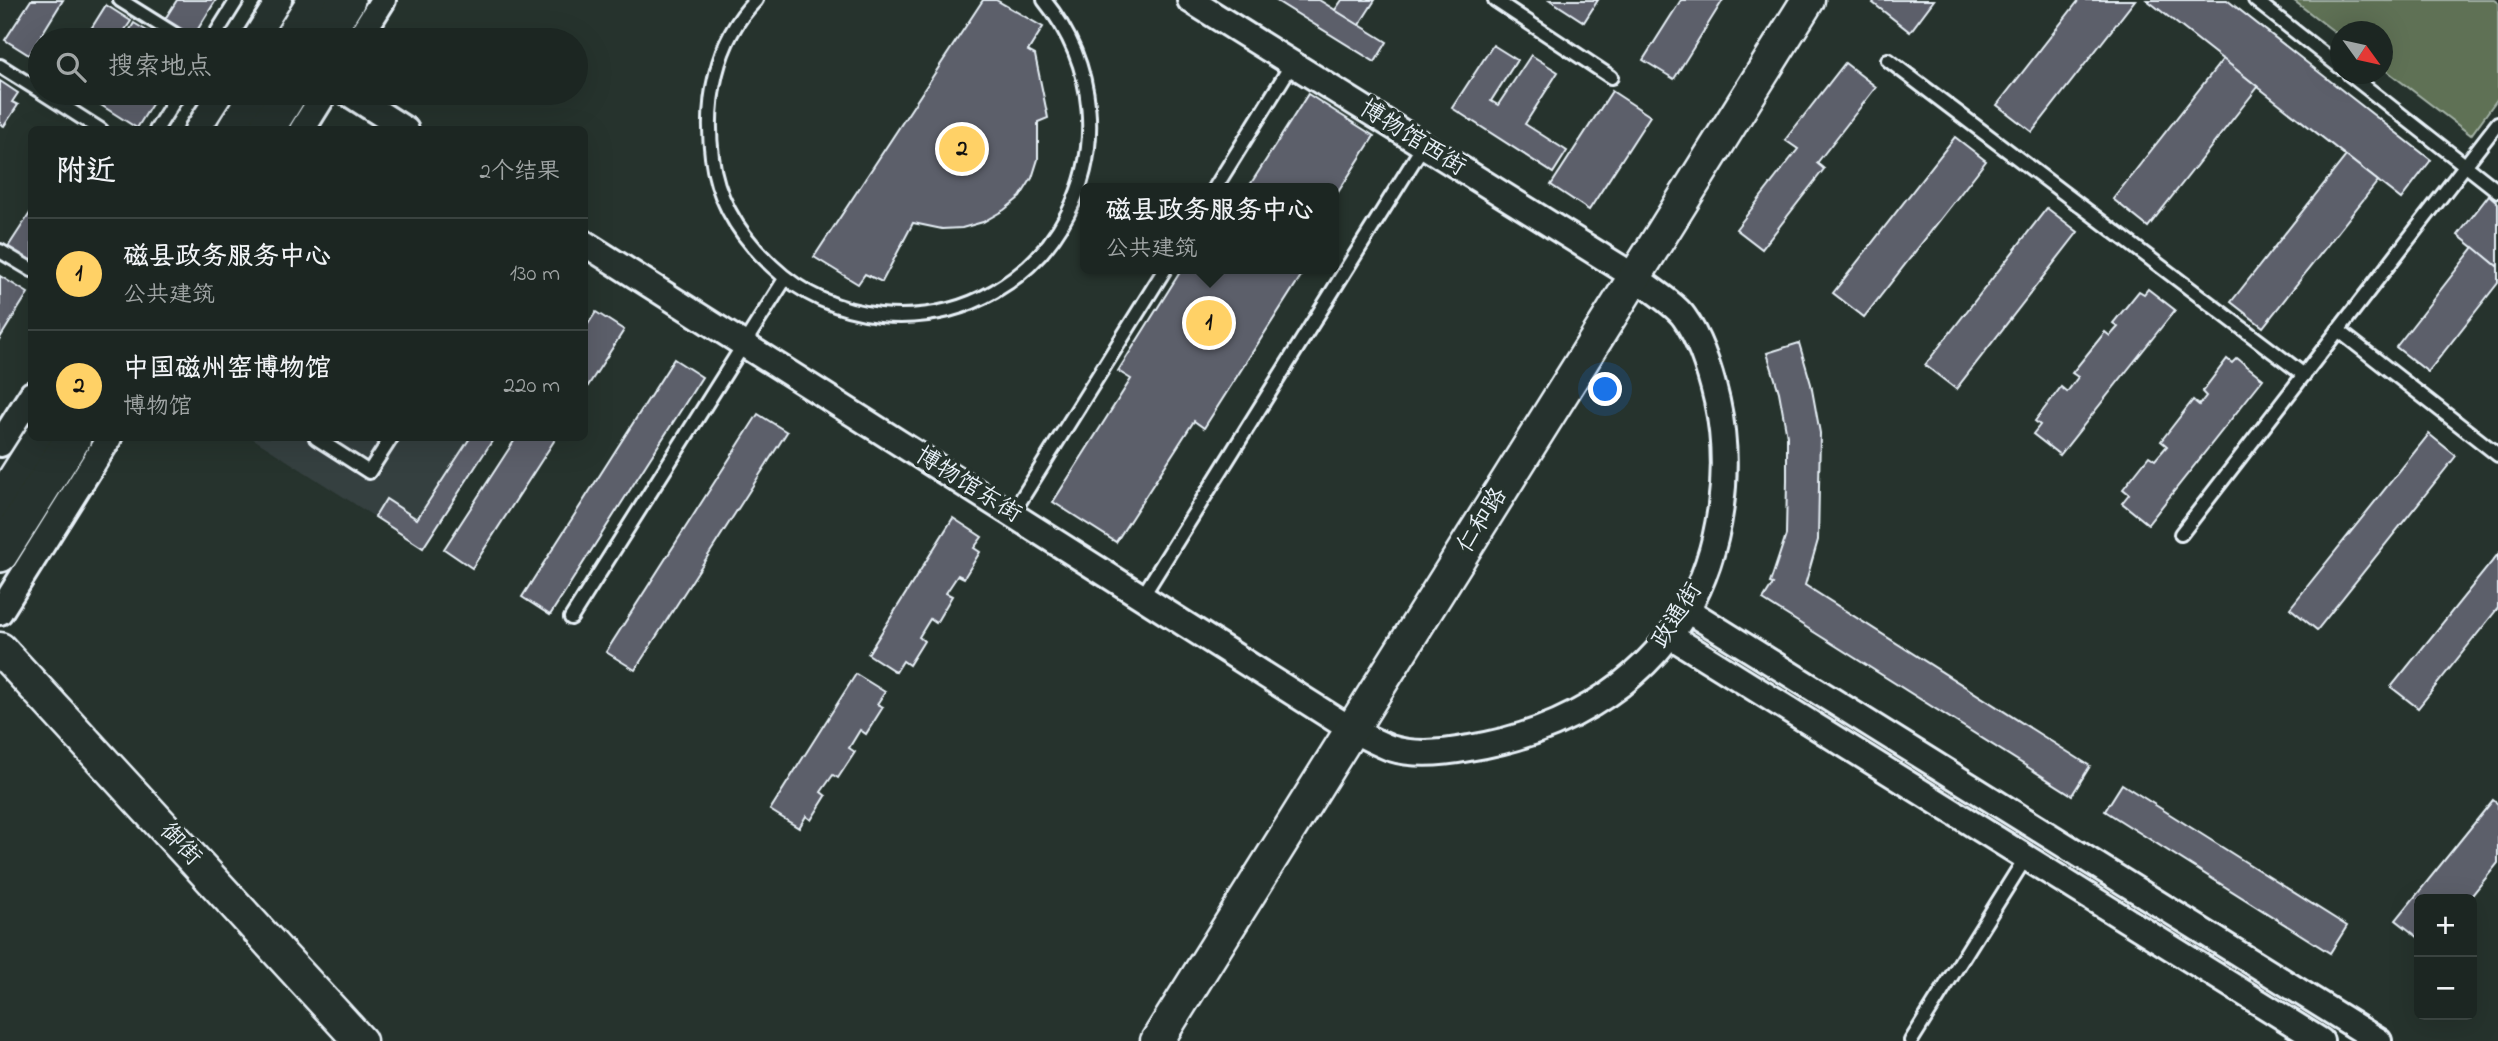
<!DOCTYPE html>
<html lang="zh">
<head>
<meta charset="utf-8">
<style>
	body { margin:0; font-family:"Indie Flower","LXGW WenKai TC",sans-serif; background:#29322f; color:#f1f3f6 }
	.controls { position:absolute; right:21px; bottom:21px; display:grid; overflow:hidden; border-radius:10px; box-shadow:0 7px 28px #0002 }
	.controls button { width:63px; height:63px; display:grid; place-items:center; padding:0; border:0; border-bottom:2px solid #3a4340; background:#1c2622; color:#f1f3f6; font:35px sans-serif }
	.compass { position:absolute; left:2330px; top:21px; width:63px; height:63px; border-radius:50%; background:#1c2622; box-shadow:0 7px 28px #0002; rotate:123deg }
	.you { position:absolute; left:1606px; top:390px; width:24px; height:24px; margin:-18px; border:5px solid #fff; border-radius:50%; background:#1a73e8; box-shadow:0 0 0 10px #1a73e833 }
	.badge { display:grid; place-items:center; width:46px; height:46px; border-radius:50%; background:#ffd166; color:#111; font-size:23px; font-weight:700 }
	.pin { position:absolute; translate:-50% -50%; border:4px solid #fff; box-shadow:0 2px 7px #0006 }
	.popup { position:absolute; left:1080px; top:183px; width:259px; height:91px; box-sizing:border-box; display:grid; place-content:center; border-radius:10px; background:#1c2622; filter:drop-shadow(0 2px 5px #0005); font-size:23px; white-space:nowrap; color:#a0a5a5 }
	.popup b { font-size:26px; color:#f1f3f6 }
	.popup::after { content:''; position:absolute; left:50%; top:100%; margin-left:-14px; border:14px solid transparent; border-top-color:#1c2622 }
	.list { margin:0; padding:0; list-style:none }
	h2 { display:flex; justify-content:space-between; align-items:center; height:91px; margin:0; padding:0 28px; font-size:30px }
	h2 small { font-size:23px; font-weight:400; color:#a0a5a5 }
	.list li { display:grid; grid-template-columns:46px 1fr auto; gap:21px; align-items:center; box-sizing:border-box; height:112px; padding:0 28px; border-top:2px solid #3a4340 }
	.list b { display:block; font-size:26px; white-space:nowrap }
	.list p { margin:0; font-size:23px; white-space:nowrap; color:#a0a5a5 }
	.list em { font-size:23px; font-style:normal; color:#a0a5a5 }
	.icon { flex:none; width:38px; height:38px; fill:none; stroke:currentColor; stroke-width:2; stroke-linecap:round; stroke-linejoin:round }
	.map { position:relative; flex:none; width:2498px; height:1041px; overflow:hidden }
	.search { position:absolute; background:#1c2622; box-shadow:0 7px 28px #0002; left:28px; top:28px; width:560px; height:77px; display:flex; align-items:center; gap:18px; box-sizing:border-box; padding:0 24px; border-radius:38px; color:#a0a5a5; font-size:26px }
	.panel { position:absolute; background:#1c2622; box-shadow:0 7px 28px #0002; left:28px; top:126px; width:560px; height:315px; border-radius:10px }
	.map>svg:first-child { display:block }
	.built { fill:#364040 }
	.green { fill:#5e7154; stroke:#a3b1a6; stroke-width:2 }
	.building { fill:#5c5e6b; stroke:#e8f1f8; stroke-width:2 }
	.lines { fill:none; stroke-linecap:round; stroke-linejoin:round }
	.service-casing { stroke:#e8f1f8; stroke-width:18 }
	.minor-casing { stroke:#e8f1f8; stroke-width:30 }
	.tertiary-casing { stroke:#e8f1f8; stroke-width:37 }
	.secondary-casing { stroke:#e8f1f8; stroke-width:40 }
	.service { stroke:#26332d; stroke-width:12 }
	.minor { stroke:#26332d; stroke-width:24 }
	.tertiary { stroke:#26332d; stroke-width:32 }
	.secondary { stroke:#26332d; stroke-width:35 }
	.labels { text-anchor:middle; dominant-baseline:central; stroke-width:7; stroke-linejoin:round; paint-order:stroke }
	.street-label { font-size:24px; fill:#e8f1f8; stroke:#26332d }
</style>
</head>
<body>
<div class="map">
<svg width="2498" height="1041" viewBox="0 0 2498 1041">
	<rect width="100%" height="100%" fill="#26332d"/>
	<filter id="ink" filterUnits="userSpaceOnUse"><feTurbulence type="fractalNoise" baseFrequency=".0143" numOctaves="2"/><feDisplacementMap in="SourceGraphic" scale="14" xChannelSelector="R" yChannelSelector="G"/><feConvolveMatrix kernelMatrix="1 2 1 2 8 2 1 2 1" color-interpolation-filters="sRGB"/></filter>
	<g filter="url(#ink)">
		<path class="built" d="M 252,438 L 494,438 L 423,548 Z"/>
		<path class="green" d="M 2293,0 L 2494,0 L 2498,3 L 2498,98 L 2471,135 L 2383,68 L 2382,32 L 2340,32 L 2340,36 Z"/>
		<g class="building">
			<path d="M 31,0 L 63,0 L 29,55 L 5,40 Z"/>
			<path d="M 177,0 L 216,0 L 193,37 L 165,19 Z"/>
			<path d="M 983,0 L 996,0 L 1043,27 L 1028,51 L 1035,55 L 1048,118 L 1038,122 L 1038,159 L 1032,178 L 1020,197 L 1004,210 L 983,222 L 962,228 L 942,229 L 913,223 L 882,282 L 865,274 L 858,284 L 814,257 Z"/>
			<path d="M 1275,0 L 1319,0 L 1387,42 L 1375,62 Z"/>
			<path d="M 1342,0 L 1375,0 L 1359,25 L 1335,10 Z"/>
			<path d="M 1550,0 L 1598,0 L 1584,22 Z"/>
			<path d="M 1681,0 L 1723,0 L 1674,79 L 1643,60 Z"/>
			<path d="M 1875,0 L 1934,0 L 1910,32 L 1873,3 Z"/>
			<path d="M 2079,0 L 2135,0 L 2032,132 L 1997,105 Z"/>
			<path d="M 2147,0 L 2227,0 L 2431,160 L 2401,199 Z"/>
			<path d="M 106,5 L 131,21 L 118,40 L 84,40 Z"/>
			<path d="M 134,23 L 162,40 L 124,40 Z"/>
			<path d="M 1493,45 L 1517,60 L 1491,101 L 1498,105 L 1531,55 L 1558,72 L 1525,124 L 1567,151 L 1553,173 L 1452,108 Z"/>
			<path d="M 2223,59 L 2258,87 L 2148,227 L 2113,199 Z"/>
			<path d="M 1845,63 L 1876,87 L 1817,163 L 1824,169 L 1762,249 L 1736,229 L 1798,149 L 1785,140 Z"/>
			<path d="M 0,81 L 18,93 L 12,102 L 18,105 L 4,126 L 0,124 Z"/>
			<path d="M 1612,91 L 1650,116 L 1589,210 L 1551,185 Z"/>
			<path d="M 97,93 L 159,93 L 137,128 L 93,100 Z"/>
			<path d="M 1308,94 L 1374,136 L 1333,200 L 1333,188 L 1248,188 Z"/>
			<path d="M 1955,137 L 1986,161 L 1864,317 L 1833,293 Z"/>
			<path d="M 2346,156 L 2378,181 L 2263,327 L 2231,302 Z"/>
			<path d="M 2489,195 L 2498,203 L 2498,267 L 2458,235 Z"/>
			<path d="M 2047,208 L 2078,232 L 1956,389 L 1925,365 Z"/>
			<path d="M 32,210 L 32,266 L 6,250 Z"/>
			<path d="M 2474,247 L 2498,267 L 2498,283 L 2428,372 L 2396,347 Z"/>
			<path d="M 1182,269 L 1290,269 L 1301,276 L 1204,428 L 1194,421 L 1116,542 L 1053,502 L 1131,379 L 1118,371 Z"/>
			<path d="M 0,276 L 28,293 L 0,338 Z"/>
			<path d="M 2148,289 L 2175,310 L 2060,455 L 2033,434 L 2040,425 L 2035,421 L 2061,387 L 2067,392 L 2078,377 L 2072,373 L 2105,332 L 2110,336 L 2118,327 L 2113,323 L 2139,291 L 2144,294 Z"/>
			<path d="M 596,312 L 624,330 L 584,392 L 584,330 Z"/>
			<path d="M 1799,343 L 1811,384 L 1820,433 L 1818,540 L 1805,585 L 2090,766 L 2072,795 L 1763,600 L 1773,584 L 1770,583 L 1786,535 L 1787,480 L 1787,436 L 1779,392 L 1767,353 Z"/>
			<path d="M 2237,358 L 2263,379 L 2148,524 L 2122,503 L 2129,494 L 2123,489 L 2149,456 L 2155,460 L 2167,446 L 2161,441 L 2193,400 L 2199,405 L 2206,396 L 2202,392 L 2227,359 L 2232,363 Z"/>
			<path d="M 674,359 L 702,377 L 550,615 L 522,597 Z"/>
			<path d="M 758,414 L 787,432 L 635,670 L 606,652 Z"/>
			<path d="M 2429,434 L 2456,456 L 2317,630 L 2290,608 Z"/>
			<path d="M 470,438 L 494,438 L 423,548 L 375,517 L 386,499 L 417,519 Z"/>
			<path d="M 516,438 L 556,438 L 472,568 L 444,549 Z"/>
			<path d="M 953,518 L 982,537 L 974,548 L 980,552 L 964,578 L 958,575 L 946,593 L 952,596 L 936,623 L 930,619 L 919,637 L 924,641 L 909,665 L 903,661 L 896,672 L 868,654 Z"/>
			<path d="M 2498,554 L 2498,608 L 2418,708 L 2391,687 Z"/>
			<path d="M 856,674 L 885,692 L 877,704 L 883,707 L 866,734 L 860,730 L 849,748 L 855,752 L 838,778 L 833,775 L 821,792 L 826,796 L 811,820 L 806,816 L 799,828 L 770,810 Z"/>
			<path d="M 2122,784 L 2347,926 L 2330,953 L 2105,811 Z"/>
			<path d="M 2493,800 L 2498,804 L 2498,863 L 2469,899 L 2419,899 L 2419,938 L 2396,920 Z"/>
		</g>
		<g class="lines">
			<g class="service-casing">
				<g id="service">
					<path d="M 120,0 L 184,40"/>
					<path d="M 756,0 C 715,41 705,103 712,157 C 717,200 741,237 772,266 C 801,294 839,311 880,315 C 1054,331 1152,134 1044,0"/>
					<path d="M 1495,0 L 1611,77"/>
					<path d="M 2255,0 L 2340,67"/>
					<path d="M 212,40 L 237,0"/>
					<path d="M 1888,60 L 2304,375"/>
					<path d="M 0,66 L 40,91"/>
					<path d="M 2349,74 L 2498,191"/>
					<path d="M 43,93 L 101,130"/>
					<path d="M 156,130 L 179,93"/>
					<path d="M 1215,188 L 1292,64"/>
					<path d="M 0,251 L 32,270"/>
					<path d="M 2338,330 L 2498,455"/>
					<path d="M 316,438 L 369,472 L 391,438"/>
					<path d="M 1012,514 L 1165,269"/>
					<path d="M 2181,534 L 2498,123"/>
					<path d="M 1142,597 L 1423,146"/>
					<path d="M 571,618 L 785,279"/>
					<path d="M 1911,1041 L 2026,857"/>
				</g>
			</g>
			<g class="minor-casing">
				<g id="minor">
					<path d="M 254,40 L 279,0"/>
					<path d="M 358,40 L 383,0"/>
					<path d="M 348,93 L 406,130"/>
					<path d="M 197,130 L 221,93"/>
					<path d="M 302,130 L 325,93"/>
					<path d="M 584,243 L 1352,730 C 1364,736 1377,743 1390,748 C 1415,756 1444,753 1469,748 C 1557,734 1638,690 1686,612 C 1722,551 1732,468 1717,401 C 1711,375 1700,339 1684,317 C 1676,305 1648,287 1635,277 L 1190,0"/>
					<path d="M 0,444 L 32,394"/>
					<path d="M 1687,610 L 2379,1041"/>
					<path d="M 0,612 L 109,438"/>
					<path d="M 1669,635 L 2321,1041"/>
				</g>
			</g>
			<g class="tertiary-casing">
				<g id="tertiary">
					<path d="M 0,649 L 360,1041"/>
					<path d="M 1157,1041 L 1808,0"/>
				</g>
			</g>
			<g class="secondary-casing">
				<g id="secondary">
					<path d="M 291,40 L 316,0"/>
					<path d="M 322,40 L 347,0"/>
					<path d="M 235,130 L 258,93"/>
					<path d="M 266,130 L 289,93"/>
					<path d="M 0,504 L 42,438"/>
					<path d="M 0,554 L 73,438"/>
				</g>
			</g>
			<use href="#service" class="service"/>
			<use href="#minor" class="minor"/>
			<use href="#tertiary" class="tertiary"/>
			<use href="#secondary" class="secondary"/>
		</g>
	</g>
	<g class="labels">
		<g class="street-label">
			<text transform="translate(1412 139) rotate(32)">博物馆西街</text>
			<text transform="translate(968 486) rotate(32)">博物馆东街</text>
			<text transform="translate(1483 521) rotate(-58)">仁和路</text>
			<text transform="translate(1678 616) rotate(-58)">政通街</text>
			<text transform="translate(180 845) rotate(47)">御街</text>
		</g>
	</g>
</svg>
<div class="controls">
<button>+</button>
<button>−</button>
</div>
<svg class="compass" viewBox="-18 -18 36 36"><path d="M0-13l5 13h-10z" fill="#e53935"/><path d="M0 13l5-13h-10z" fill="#a0a5a5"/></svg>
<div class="you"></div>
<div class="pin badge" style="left:1209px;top:323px">1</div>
<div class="popup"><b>磁县政务服务中心</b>公共建筑</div>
<div class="pin badge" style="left:962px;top:149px">2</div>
<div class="search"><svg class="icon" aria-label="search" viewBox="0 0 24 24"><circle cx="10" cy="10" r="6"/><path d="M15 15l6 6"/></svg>搜索地点</div>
<section class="panel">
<h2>附近<small>2个结果</small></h2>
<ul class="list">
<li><span class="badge">1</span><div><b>磁县政务服务中心</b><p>公共建筑</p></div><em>130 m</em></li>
<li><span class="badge">2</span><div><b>中国磁州窑博物馆</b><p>博物馆</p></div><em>220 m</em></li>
</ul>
</section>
</div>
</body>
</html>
